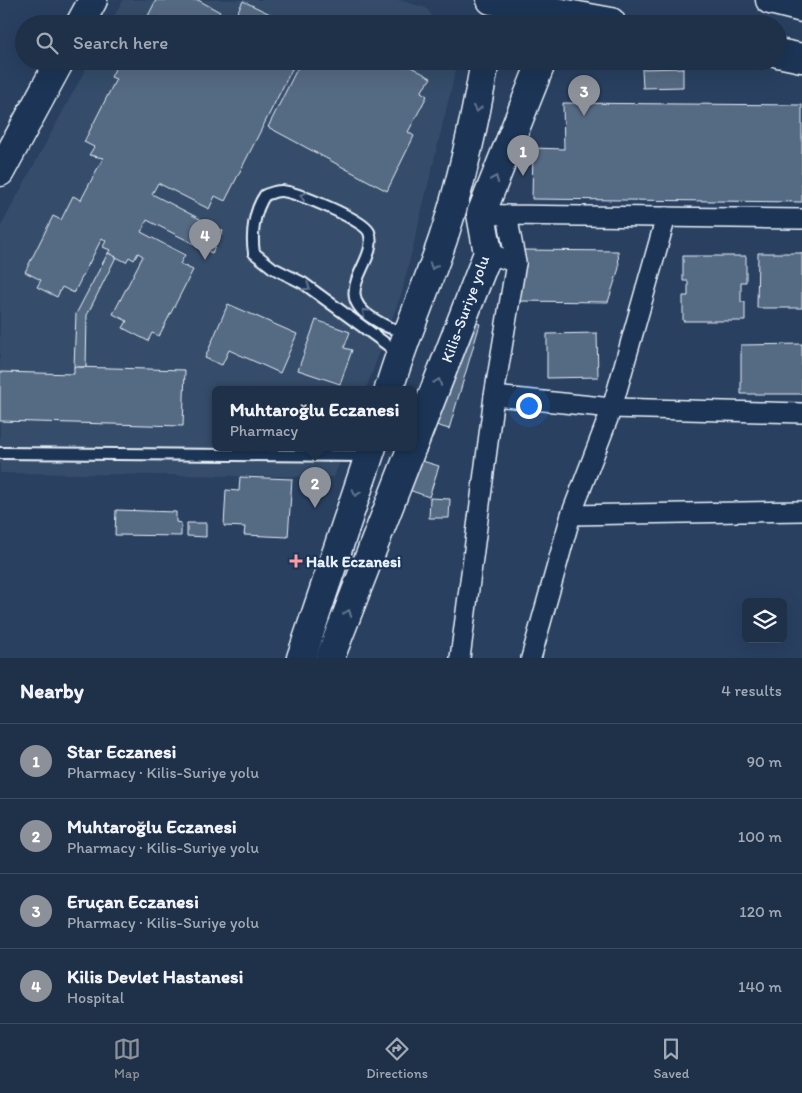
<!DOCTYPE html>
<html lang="en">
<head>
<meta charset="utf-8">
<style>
	body { margin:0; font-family:Itim,sans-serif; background:#273850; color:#f1f3f6 }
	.controls { position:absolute; right:15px; bottom:15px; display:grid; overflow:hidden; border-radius:8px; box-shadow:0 5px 20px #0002 }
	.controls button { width:45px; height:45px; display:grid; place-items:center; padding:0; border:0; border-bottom:1px solid #3c4b61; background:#1f3049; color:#f1f3f6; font:25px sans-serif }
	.you { position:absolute; left:528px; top:405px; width:18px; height:18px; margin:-12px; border:4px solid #fff; border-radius:50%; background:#1a73e8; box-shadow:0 0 0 8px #1a73e833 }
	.badge { display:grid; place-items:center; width:32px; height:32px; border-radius:50%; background:#8c9099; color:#fff; font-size:16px; font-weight:700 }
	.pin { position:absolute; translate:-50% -41px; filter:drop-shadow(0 1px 2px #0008) }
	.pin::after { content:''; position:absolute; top:26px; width:18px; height:15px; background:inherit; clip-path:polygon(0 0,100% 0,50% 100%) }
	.popup { position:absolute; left:212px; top:386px; width:205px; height:65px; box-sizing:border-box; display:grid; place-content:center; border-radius:8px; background:#1f3049; filter:drop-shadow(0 1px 4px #0005); font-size:16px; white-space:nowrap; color:#a1a9b4 }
	.popup b { font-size:19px; color:#f1f3f6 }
	.popup::after { content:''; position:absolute; left:50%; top:100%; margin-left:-10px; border:10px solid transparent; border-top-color:#1f3049 }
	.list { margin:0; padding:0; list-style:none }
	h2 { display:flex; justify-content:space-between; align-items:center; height:65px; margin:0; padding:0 20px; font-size:21px }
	h2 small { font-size:16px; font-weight:400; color:#a1a9b4 }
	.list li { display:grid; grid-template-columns:32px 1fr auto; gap:15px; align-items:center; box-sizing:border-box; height:75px; padding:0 20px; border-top:1px solid #3c4b61 }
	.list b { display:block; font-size:19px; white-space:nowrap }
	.list p { margin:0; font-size:16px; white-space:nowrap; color:#a1a9b4 }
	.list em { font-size:16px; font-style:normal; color:#a1a9b4 }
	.icon { flex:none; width:28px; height:28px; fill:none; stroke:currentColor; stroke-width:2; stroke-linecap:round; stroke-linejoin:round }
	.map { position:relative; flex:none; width:802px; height:658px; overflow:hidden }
	.search { position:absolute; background:#1f3049; box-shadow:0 5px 20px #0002; left:15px; right:15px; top:15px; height:55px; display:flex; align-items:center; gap:12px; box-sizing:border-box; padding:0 18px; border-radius:28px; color:#a1a9b4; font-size:19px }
	.sheet { height:365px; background:#1f3049 }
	nav { display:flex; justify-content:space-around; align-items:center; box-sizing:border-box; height:70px; border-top:1px solid #3c4b61; background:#1f3049; font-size:14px; color:#a1a9b4 }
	nav a { display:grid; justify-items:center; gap:2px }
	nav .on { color:#8c9099 }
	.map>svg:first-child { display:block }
	.built { fill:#364d6b }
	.building { fill:#556a83; stroke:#e8f1f8 }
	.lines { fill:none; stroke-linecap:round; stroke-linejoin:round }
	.lane-casing { stroke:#e8f1f8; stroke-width:14 }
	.street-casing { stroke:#e8f1f8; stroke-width:22 }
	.secondary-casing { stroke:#e8f1f8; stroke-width:31 }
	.highway-casing { stroke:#e8f1f8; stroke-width:31 }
	.lane { stroke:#1d3557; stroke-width:10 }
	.street { stroke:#1d3557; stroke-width:19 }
	.secondary { stroke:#1d3557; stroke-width:28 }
	.highway { stroke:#1d3557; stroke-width:28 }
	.oneway { stroke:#64778f }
	.poi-dot { fill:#ff9aa2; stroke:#1d3557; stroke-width:2 }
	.labels { text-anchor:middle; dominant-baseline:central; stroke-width:4.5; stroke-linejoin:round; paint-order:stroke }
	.street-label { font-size:16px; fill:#e8f1f8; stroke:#1d3557 }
	.poi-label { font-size:16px; font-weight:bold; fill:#e8f1f8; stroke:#1d3557; text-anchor:start }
</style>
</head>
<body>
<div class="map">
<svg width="802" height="658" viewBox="0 0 802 658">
	<rect width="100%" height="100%" fill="#294061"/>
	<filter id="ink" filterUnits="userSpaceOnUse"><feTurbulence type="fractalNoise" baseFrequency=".02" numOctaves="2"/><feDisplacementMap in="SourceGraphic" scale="10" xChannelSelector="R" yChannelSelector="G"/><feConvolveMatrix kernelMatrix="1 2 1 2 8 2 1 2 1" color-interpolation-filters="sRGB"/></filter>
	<g filter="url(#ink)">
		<g class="built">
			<path d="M 123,0 L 399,0 L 426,8 L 438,24 L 110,24 Z"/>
			<path d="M 90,61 L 458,61 L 402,292 L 366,389 L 216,389 L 216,447 L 345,447 L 334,477 L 0,473 L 0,228 Z"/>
		</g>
		<g class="building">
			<path d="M 156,0 L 198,0 L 220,12 L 217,19 L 227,24 L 144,24 Z"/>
			<path d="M 243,1 L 272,15 L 269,24 L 254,24 L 236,15 Z"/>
			<path d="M 119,61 L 286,61 L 284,65 L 292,69 L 225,201 L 215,196 L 209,209 L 158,183 L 152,194 L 223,231 L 212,253 L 147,220 L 141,232 L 185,255 L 180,264 L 193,270 L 159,336 L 152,333 L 148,341 L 123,328 L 127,321 L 113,314 L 143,256 L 138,253 L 134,260 L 129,257 L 126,262 L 108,253 L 110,250 L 103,247 L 106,241 L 102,238 L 74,293 L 62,287 L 57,297 L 37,287 L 41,280 L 25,272 L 53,216 L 61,220 L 73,196 L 81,200 L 103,158 L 89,155 L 94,147 L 84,142 L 116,79 L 111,77 Z"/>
			<path d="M 301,61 L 400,61 L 431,78 L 421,92 L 427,96 L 408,132 L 414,136 L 387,191 L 268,127 Z"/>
			<path d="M 683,68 L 683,87 L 643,88 L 642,69 Z"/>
			<path d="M 563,103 L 802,105 L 802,202 L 532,199 L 533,148 L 564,149 Z"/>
			<path d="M 524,250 L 618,251 L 619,268 L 608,302 L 515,301 L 513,288 Z"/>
			<path d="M 108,253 L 116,257 L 87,315 L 86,367 L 74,367 L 76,314 Z"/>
			<path d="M 758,253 L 802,253 L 802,308 L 757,308 Z"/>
			<path d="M 683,256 L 746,256 L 746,282 L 741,282 L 741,302 L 745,302 L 745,321 L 683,321 L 683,296 L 688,296 L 688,281 L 683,281 Z"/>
			<path d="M 228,304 L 297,334 L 280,373 L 229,350 L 222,365 L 205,358 Z"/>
			<path d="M 457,317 L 480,324 L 449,429 L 426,422 Z"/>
			<path d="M 316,320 L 350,332 L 344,348 L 352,350 L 340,384 L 298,370 Z"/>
			<path d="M 597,333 L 598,377 L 547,378 L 547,334 Z"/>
			<path d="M 802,344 L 802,394 L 741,394 L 741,345 Z"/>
			<path d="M 74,367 L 185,370 L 183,426 L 0,421 L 0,372 L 74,374 Z"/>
			<path d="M 419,460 L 439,466 L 429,497 L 409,490 Z"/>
			<path d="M 240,477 L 292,479 L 288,537 L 244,535 L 245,527 L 224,526 L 226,490 L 239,491 Z"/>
			<path d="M 430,498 L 450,499 L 449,518 L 429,518 Z"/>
			<path d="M 116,510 L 176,512 L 176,522 L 181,523 L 181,536 L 115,535 Z"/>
			<path d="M 187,523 L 206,523 L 206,537 L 187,536 Z"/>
		</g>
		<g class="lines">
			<g class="lane-casing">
				<g id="lane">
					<path d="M 396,355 L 393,349 L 303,283 L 273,268 L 254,253 C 251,234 254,211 265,195 C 269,194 275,191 280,191 C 293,190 364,220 369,232 C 380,262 329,291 372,318 C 385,326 392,330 407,332"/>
					<path d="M 0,453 L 366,456"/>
				</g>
			</g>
			<g class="street-casing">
				<g id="street">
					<path d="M 481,214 L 507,215 L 802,219"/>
					<path d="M 507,215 L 516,263"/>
					<path d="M 494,396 L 612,408 L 802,413"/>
					<path d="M 571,515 L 802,511"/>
					<path d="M 460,658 L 494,396 L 516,263 L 488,253"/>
					<path d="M 531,658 L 571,515 L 612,408 L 666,217"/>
				</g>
			</g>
			<g class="secondary-casing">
				<g id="secondary">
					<path d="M 80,24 L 93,0"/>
					<path d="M 0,172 L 60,61"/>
				</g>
			</g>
			<g class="highway-casing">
				<g id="highway">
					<path d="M 491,0 L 611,22"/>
					<path d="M 770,0 L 802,8"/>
					<path d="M 778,53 L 802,58"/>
					<path d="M 389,389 C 404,338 426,289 443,239 C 462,181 475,121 485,61"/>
					<path d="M 414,443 L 488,253 L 481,214 L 542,61"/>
					<path d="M 301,658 L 372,447"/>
					<path d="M 330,658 L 412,447"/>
				</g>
			</g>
			<use href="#lane" class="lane"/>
			<use href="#street" class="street"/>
			<use href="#secondary" class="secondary"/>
			<use href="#highway" class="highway"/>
		</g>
		<defs><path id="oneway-chevron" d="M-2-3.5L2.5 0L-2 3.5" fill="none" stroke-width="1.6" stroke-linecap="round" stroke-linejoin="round" transform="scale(1.25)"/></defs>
		<g class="oneway">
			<use href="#oneway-chevron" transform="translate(477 109) rotate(99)"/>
			<use href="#oneway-chevron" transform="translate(495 179) rotate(-68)"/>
			<use href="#oneway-chevron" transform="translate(303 196) rotate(-162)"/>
			<use href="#oneway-chevron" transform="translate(433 266) rotate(110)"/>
			<use href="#oneway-chevron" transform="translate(307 287) rotate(33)"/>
			<use href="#oneway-chevron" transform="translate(365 312) rotate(-138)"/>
			<use href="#oneway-chevron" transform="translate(438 382) rotate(-69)"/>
			<use href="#oneway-chevron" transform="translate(356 493) rotate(109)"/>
			<use href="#oneway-chevron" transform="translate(348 613) rotate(-69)"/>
		</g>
	</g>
	<path class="poi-dot" d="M293.5 553.5h5v5h5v5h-5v5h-5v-5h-5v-5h5z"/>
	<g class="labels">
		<g class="street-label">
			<text transform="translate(465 309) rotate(-70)">Kilis-Suriye yolu</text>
		</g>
		<g class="poi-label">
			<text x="306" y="561">Halk Eczanesi</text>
		</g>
	</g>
</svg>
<div class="controls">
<button><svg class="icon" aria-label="layers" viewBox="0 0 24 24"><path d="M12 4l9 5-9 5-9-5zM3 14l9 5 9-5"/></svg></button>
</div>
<div class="you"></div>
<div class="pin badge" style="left:523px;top:176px">1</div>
<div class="pin badge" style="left:315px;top:508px">2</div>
<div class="popup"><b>Muhtaroğlu Eczanesi</b>Pharmacy</div>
<div class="pin badge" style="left:584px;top:116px">3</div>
<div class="pin badge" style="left:205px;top:260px">4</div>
<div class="search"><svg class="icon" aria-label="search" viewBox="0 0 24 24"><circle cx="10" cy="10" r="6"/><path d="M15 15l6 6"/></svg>Search here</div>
</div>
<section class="sheet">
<h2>Nearby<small>4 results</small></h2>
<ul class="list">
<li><span class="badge">1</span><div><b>Star Eczanesi</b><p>Pharmacy · Kilis-Suriye yolu</p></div><em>90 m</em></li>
<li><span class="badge">2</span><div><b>Muhtaroğlu Eczanesi</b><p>Pharmacy · Kilis-Suriye yolu</p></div><em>100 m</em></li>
<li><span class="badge">3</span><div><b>Eruçan Eczanesi</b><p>Pharmacy · Kilis-Suriye yolu</p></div><em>120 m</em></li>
<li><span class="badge">4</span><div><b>Kilis Devlet Hastanesi</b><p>Hospital</p></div><em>140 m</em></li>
</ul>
</section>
<nav>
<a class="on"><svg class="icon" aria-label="map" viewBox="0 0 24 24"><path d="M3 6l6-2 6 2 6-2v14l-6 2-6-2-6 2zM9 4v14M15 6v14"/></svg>Map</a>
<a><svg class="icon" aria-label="directions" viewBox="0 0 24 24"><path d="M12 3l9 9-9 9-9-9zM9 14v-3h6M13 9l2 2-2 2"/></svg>Directions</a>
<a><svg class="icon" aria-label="saved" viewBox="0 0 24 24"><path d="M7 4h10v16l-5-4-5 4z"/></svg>Saved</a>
</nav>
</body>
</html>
